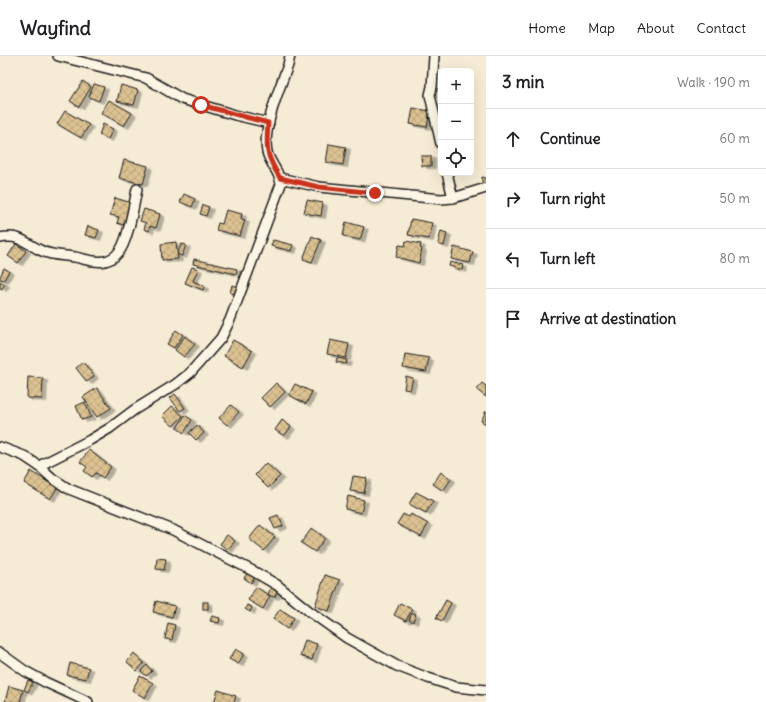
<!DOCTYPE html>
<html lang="en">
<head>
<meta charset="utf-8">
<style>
	body { margin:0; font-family:Delius,sans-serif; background:#f6f6f6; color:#202124 }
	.controls { position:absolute; right:12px; top:12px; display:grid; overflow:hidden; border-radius:6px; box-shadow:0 4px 16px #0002 }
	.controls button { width:36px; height:36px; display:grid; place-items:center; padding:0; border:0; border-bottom:1px solid #e0e0e0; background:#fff; color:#202124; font:20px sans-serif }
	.stop { position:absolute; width:12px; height:12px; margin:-9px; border:3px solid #c8321e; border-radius:50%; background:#fff }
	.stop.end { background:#c8321e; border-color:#fff; box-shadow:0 1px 4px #0008 }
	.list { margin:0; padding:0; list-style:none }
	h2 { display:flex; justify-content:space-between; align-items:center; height:52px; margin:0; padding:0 16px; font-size:17px }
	h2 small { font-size:13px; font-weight:400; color:#757577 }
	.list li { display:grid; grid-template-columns:26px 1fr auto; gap:12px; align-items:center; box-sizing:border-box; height:60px; padding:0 16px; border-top:1px solid #e0e0e0 }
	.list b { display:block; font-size:15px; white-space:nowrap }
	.list em { font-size:13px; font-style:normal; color:#757577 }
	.icon { flex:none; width:22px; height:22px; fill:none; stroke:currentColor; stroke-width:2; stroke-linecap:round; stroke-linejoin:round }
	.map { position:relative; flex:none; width:486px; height:646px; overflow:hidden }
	header { display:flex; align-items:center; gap:24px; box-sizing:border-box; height:56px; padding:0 20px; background:#fff; border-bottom:1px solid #e0e0e0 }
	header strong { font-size:19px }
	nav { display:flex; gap:22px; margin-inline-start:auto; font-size:14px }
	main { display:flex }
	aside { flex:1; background:#fff }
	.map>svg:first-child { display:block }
	.building { fill:url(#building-cross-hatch); stroke:#1c1c1c; filter:url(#shadow) }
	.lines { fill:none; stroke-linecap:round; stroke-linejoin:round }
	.minor-casing { stroke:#1c1c1c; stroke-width:12 }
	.minor { stroke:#fcf5e5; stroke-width:9 }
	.route { stroke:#c8321e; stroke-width:5 }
</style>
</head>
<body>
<header>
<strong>Wayfind</strong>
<nav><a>Home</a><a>Map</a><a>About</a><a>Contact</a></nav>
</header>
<main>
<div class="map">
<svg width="486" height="646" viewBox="0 0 486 646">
	<defs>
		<pattern id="building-cross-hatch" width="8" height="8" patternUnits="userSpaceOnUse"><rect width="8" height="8" fill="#dcc292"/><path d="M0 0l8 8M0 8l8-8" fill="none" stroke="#bca67d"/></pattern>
		<filter id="shadow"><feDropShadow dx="4.5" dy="2.5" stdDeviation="0" flood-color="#0004"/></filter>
	</defs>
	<rect width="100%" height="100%" fill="#f6ebd4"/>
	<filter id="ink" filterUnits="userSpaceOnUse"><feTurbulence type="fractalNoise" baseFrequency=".025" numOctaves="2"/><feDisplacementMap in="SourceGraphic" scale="8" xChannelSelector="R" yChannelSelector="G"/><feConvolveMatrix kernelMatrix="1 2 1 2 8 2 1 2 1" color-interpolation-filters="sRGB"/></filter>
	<g filter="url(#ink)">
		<g class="building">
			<path d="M 83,25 L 91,31 L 79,51 L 70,45 Z"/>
			<path d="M 94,28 L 104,31 L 99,45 L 89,41 Z"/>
			<path d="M 121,29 L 138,34 L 134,49 L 117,45 Z"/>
			<path d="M 109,44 L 132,57 L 124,70 L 101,57 Z"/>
			<path d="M 413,52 L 430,55 L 427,71 L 410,68 Z"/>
			<path d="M 65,55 L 89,69 L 81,82 L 57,68 Z"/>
			<path d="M 103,68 L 113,73 L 108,83 L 99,79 Z"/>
			<path d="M 329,88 L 346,91 L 343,109 L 326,106 Z"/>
			<path d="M 421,100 L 431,100 L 431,110 L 422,110 Z"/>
			<path d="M 124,104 L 148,110 L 143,128 L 119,122 Z"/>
			<path d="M 482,121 L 486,122 L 486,128 L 482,128 Z"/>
			<path d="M 184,138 L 195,143 L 192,151 L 180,146 Z"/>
			<path d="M 115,142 L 132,147 L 127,164 L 123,169 L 117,167 L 119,161 L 110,159 Z"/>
			<path d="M 307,144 L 323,147 L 321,160 L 304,157 Z"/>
			<path d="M 203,149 L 209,151 L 206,160 L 200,158 Z"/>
			<path d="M 144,153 L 160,158 L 156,172 L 150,170 L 149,175 L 144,173 L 146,167 L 140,165 Z"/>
			<path d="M 226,154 L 242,158 L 241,163 L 245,164 L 240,180 L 216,174 L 218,167 L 222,168 Z"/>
			<path d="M 411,163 L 432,167 L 429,183 L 408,179 Z"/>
			<path d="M 346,166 L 364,171 L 360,184 L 343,180 Z"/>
			<path d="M 88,170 L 99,174 L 96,182 L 85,179 Z"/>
			<path d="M 441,175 L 447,177 L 444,190 L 438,188 Z"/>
			<path d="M 312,180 L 321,184 L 312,206 L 303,203 Z"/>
			<path d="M 273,184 L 293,189 L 291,195 L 271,190 Z"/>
			<path d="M 406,185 L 421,188 L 420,192 L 422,193 L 419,207 L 396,201 L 399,189 L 405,190 Z"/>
			<path d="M 176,186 L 178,203 L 162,204 L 161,188 Z"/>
			<path d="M 16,188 L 26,195 L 18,207 L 8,200 Z"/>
			<path d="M 182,188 L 186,189 L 182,200 L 177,198 Z"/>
			<path d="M 454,191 L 473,196 L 470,207 L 451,203 Z"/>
			<path d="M 194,203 L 237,213 L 236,218 L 193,208 Z"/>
			<path d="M 450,206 L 463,209 L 462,214 L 449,210 Z"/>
			<path d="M 192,211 L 198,213 L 193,225 L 204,230 L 203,234 L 185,227 Z"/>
			<path d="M 4,212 L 9,215 L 4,224 L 0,223 L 0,221 Z"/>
			<path d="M 241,215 L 247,216 L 246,223 L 239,222 Z"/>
			<path d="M 0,225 L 5,228 L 2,233 L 0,232 Z"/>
			<path d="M 232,229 L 239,231 L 237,238 L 230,237 Z"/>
			<path d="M 176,274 L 183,279 L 174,292 L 167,288 Z"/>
			<path d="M 185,280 L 195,288 L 184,301 L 175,294 Z"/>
			<path d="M 233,284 L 252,295 L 243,311 L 224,300 Z"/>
			<path d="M 330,284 L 349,288 L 346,302 L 327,298 Z"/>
			<path d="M 405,298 L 429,302 L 426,316 L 403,312 Z"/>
			<path d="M 337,302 L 347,304 L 346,308 L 336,306 Z"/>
			<path d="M 83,306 L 94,320 L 87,326 L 76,312 Z"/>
			<path d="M 406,320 L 413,322 L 410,334 L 404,333 Z"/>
			<path d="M 28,321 L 43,322 L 42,343 L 27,342 Z"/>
			<path d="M 276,327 L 285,336 L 270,351 L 261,342 Z"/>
			<path d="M 482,327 L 486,330 L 486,341 L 477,334 Z"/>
			<path d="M 295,328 L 312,336 L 306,348 L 289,339 Z"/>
			<path d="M 97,332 L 111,352 L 97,361 L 83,341 Z"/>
			<path d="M 175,338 L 185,352 L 180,355 L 170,342 Z"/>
			<path d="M 85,346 L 91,361 L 82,364 L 76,350 Z"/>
			<path d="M 231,349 L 239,356 L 227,369 L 219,362 Z"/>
			<path d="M 172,350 L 183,360 L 173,370 L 162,360 Z"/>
			<path d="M 486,355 L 486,368 L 481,365 Z"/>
			<path d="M 185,359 L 192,364 L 184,377 L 177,372 Z"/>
			<path d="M 282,364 L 291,371 L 284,380 L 275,374 Z"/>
			<path d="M 197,369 L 204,377 L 196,384 L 189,377 Z"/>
			<path d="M 89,394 L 111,411 L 103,422 L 96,417 L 92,421 L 84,415 L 87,411 L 80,406 Z"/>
			<path d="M 266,407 L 280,420 L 268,432 L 255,419 Z"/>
			<path d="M 31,415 L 57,432 L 50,443 L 24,427 Z"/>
			<path d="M 441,416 L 451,423 L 443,435 L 433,428 Z"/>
			<path d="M 353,420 L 367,422 L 364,437 L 350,435 Z"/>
			<path d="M 416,436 L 433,445 L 426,457 L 409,448 Z"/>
			<path d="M 348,440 L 364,444 L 361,457 L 345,453 Z"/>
			<path d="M 403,458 L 409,461 L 411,458 L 428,468 L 421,481 L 397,468 Z"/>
			<path d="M 278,459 L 283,470 L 275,473 L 270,462 Z"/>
			<path d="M 260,469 L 275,481 L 264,495 L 249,483 Z"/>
			<path d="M 312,472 L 325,482 L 315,496 L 301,487 Z"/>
			<path d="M 227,479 L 235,485 L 228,494 L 220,488 Z"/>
			<path d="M 157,502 L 166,503 L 164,514 L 156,513 Z"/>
			<path d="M 248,516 L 255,521 L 251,527 L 244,522 Z"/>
			<path d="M 325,519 L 340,524 L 329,555 L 315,550 Z"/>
			<path d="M 271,530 L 278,532 L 275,541 L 268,539 Z"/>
			<path d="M 256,531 L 270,540 L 263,553 L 248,544 Z"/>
			<path d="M 446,544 L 451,547 L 442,565 L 436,562 Z"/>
			<path d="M 156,545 L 175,550 L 172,561 L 153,556 Z"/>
			<rect x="203" y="546" width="5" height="7"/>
			<path d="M 400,547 L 412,553 L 406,565 L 394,559 Z"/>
			<path d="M 247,549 L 252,551 L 250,556 L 245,553 Z"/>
			<path d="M 280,553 L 294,562 L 287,573 L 273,563 Z"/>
			<path d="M 412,557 L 416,558 L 413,566 L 409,564 Z"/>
			<path d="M 212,560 L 220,562 L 219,567 L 210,565 Z"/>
			<path d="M 168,567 L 175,569 L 172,584 L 165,583 Z"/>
			<path d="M 305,584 L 317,588 L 312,604 L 300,600 Z"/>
			<path d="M 236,593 L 244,598 L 238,608 L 229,603 Z"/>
			<path d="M 134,597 L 144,607 L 137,615 L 127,606 Z"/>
			<path d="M 70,607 L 89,612 L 86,623 L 67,619 Z"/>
			<path d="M 147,609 L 152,615 L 146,620 L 141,615 Z"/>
			<path d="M 140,620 L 153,627 L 145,642 L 132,634 Z"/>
			<path d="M 28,624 L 33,626 L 28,636 L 24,634 Z"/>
			<path d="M 9,630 L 23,634 L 20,646 L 5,646 Z"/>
			<path d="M 218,634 L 236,640 L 234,646 L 214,646 Z"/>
		</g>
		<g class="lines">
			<g class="minor-casing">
				<g id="minor">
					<path d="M 58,0 L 146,22 L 182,43 L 235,59 L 269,67"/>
					<path d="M 434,0 L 432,31 L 430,39 L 441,88"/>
					<path d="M 447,117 L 453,142"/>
					<path d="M 280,122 L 319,131 L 441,143 L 453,142 L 486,132"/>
					<path d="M 0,182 C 20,178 25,187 42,195 C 53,200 63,199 75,201 C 84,203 95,207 105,205 C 109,204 115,201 118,197 C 128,187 134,148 137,133"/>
					<path d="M 0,391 L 24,400 L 39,410 L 52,422 L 69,433 L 173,474 L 253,515 L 277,529 L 309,555 L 347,582 L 397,610 L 428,622 L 456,631 L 486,634"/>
					<path d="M 39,410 L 90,384 L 110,372 L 134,354 L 176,328 L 190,317 L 206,299 L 221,282 L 230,264 L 281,128 C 280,116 270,108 267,96 C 262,72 280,32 288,9 L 290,0"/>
					<path d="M 0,597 L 25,615 L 45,626 L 88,646"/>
				</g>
			</g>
			<use href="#minor" class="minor"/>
		</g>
	</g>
	<g class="lines" filter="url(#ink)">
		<path class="route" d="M 201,49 L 268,67 C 266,94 266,99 280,122 L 319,131 L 375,137"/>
	</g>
</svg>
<div class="controls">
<button>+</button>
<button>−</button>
<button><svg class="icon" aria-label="locate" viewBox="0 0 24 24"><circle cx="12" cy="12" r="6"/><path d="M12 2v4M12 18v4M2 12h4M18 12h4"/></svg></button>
</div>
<div class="stop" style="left:201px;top:49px"></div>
<div class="stop end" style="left:375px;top:137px"></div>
</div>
<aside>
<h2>3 min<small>Walk · 190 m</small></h2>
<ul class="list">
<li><svg class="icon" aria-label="ahead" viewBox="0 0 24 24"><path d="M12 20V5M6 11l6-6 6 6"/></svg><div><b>Continue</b></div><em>60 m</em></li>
<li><svg class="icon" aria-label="right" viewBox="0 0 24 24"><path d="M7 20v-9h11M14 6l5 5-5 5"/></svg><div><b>Turn right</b></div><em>50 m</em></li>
<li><svg class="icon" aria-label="left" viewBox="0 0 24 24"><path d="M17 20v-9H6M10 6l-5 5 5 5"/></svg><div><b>Turn left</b></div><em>80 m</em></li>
<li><svg class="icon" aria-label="arrive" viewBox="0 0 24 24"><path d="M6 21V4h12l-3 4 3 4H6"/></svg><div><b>Arrive at destination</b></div></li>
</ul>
</aside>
</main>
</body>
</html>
